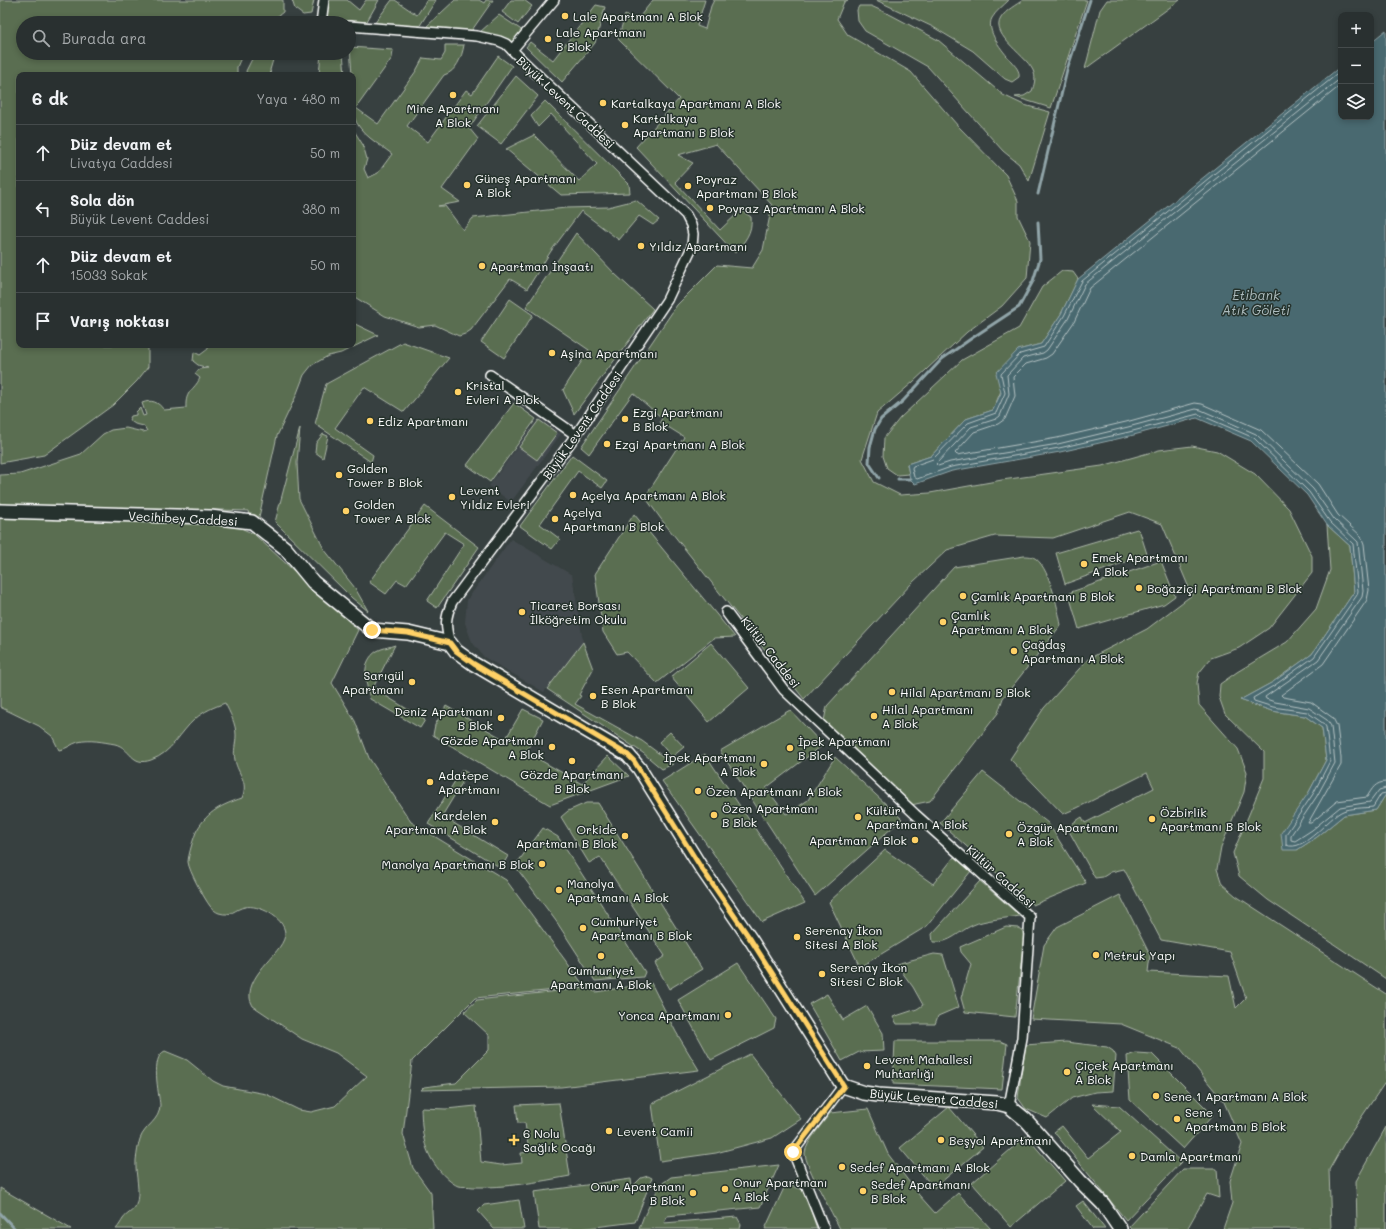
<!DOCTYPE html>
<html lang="tr">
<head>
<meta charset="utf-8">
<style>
	body { margin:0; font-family:Mali,sans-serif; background:#313838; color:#f1f3f6 }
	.controls { position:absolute; right:12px; top:12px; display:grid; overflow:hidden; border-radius:8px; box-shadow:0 2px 6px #0003 }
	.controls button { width:36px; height:36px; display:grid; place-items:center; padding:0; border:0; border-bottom:1px solid #454b4c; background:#293030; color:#f1f3f6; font:20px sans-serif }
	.stop { position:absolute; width:12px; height:12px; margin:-9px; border:3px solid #ffd166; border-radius:50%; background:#fff }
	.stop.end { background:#ffd166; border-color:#fff; box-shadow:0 1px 4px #0008 }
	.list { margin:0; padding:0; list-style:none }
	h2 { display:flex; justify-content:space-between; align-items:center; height:52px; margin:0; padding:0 16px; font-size:17px }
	h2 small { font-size:13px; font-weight:400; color:#a5a9ab }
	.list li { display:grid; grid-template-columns:26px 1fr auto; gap:12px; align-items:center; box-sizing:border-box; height:56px; padding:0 16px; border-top:1px solid #454b4c }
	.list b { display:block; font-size:15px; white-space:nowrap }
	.list p { margin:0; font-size:13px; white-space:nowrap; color:#a5a9ab }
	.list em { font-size:13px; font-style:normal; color:#a5a9ab }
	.icon { flex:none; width:22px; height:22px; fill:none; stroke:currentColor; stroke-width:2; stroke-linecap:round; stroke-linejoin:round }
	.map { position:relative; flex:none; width:1386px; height:1229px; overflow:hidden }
	.search { position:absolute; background:#293030; box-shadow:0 2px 6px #0003; left:16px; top:16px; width:340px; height:44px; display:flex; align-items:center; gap:10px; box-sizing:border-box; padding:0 14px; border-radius:22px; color:#a5a9ab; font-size:15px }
	.panel { position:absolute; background:#293030; box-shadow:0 2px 6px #0003; left:16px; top:72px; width:340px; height:276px; border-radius:8px }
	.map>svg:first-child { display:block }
	.built { fill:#43494d }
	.green { fill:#5a6e51; stroke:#acb6a8 }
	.water { fill:#48696f; stroke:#91a5a9 }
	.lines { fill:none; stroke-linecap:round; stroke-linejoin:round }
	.shore { stroke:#b6c3c5; stroke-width:1 }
	.stream { stroke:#91a5a9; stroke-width:3 }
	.street-casing { stroke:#fff; stroke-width:12 }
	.secondary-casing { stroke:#fff; stroke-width:16 }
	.street { stroke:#26332d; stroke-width:9 }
	.secondary { stroke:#26332d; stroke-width:13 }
	.route { stroke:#ffd166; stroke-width:5 }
	.poi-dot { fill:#ffd166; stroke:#26332d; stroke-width:1.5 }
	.labels { text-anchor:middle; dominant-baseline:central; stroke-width:3; stroke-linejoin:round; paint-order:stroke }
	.poi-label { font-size:12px; fill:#fff; stroke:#26332d; text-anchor:start }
	.street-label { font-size:12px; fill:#fff; stroke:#26332d }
	.water-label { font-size:13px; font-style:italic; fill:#adbcbe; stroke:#26332d }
</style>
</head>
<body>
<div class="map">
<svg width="1386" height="1229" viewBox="0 0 1386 1229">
	<rect width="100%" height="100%" fill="#374040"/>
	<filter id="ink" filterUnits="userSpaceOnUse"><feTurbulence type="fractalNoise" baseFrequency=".025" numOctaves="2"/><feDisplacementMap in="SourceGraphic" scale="8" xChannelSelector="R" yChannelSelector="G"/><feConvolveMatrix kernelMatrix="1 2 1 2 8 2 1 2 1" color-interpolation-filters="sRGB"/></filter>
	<g filter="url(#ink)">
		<g class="built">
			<path d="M 539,418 L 561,434 L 511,502 L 489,486 Z"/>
			<path d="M 511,539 L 572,575 L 583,642 L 544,692 L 484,657 L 472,642 L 465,623 L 467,600 Z"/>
		</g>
		<g class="green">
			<path d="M 0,0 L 283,0 L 283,12 L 269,23 L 23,23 L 23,53 L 243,53 L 237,67 L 237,75 L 19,75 L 19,345 L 148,345 L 148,367 L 137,381 L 113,405 L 44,455 L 0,463 Z"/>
			<path d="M 292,0 L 314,0 L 311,14 L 303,15 L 295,9 Z"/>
			<path d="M 329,0 L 347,0 L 359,10 L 366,0 L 379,0 L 366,23 L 326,18 Z"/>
			<path d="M 392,0 L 395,0 L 417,15 L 427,0 L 436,0 L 419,27 L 374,24 Z"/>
			<path d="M 455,0 L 479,0 L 484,3 L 486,0 L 493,0 L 470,33 L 426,27 Z"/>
			<path d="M 511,0 L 524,0 L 532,6 L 518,24 L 502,12 Z"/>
			<path d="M 653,0 L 705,0 L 697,26 L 705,29 L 711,6 L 714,0 L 848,0 L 844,2 L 837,19 L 848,35 L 911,72 L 958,126 L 1006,175 L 1018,201 L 1018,216 L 1030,241 L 1027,278 L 1002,306 L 967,332 L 913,382 L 877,413 L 862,459 L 874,482 L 900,495 L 930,493 L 1002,480 L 1102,466 L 1159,450 L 1192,446 L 1217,451 L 1255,474 L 1289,509 L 1312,556 L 1312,573 L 1269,628 L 1239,648 L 1211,658 L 1199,673 L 1197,683 L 1199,705 L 1238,749 L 1247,772 L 1244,792 L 1221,847 L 1217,869 L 1222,884 L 1236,896 L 1386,994 L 1386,1081 L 1346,1140 L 1329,1170 L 1331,1229 L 1223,1229 L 1232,1203 L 1230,1181 L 1242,1144 L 1224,1102 L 1180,1048 L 1121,1024 L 1031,1019 L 1044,945 L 1057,927 L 1120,895 L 1150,955 L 1148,972 L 1229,976 L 1236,1008 L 1246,998 L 1230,952 L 1161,940 L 1124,869 L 1111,872 L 1103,877 L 1095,878 L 1069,831 L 1073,823 L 1082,817 L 1085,823 L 1154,788 L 1147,773 L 1077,808 L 1063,814 L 1010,759 L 1044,708 L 1088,659 L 1147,629 L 1192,595 L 1162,524 L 1130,512 L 1053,538 L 995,536 L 947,550 L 912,583 L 804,699 L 661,519 L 645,497 L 684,437 L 660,422 L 662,418 L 633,393 L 589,454 L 581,447 L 677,305 L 717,265 L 752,268 L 763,250 L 772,205 L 716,144 L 678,155 L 693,163 L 675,182 L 720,230 L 741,210 L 751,217 C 753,233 744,242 735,253 L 636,147 L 679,99 L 618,39 L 625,15 L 636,21 Z"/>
			<path d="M 876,0 L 1009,0 C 1003,6 996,11 992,18 C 985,31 1003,51 1011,61 C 1015,66 1020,70 1019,77 L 1012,82 L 1005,79 L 973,51 L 933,27 Z"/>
			<path d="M 1023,0 L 1087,0 L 1051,108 L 1015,97 L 1024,96 L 1032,91 C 1034,85 1036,79 1034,73 C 1030,57 989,36 1001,18 C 1006,10 1016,5 1023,0 Z"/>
			<path d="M 1107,0 L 1180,0 L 1085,69 L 1100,10 Z"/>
			<path d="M 596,5 L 605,7 L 595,43 L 562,82 L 526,47 L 530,42 L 553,60 Z"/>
			<path d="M 859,6 L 871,6 L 891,15 L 938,40 L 1003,95 L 1024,105 L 1050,112 L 1029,181 L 1019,164 L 1003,151 L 928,67 L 865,31 L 858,21 L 857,10 Z"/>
			<path d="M 499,15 L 523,31 L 513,43 L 480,32 Z"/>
			<path d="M 445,45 L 464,45 C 462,57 456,72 444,75 L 407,126 L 428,142 L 466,90 L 472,94 L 498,56 L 512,66 L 469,128 L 478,139 L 442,189 L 460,202 L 438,206 L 445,206 L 463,230 L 473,218 L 566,208 L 608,207 L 636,200 L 659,220 L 653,225 L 639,216 L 619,240 L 581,211 L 551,251 L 527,289 L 510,279 L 471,330 L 465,334 L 459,336 L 435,325 L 419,327 L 385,316 L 353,296 L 353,129 L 363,145 L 367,159 L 364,169 L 368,178 L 378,173 L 392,154 C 379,144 359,134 354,116 C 351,104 353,88 353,75 L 352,75 L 350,47 L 393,50 L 392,58 L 356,108 L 378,124 L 416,71 L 423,58 L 441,60 L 445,53 Z"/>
			<path d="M 255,53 L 275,53 L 270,70 L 271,75 L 247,75 L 246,71 Z"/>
			<path d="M 321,53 L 343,53 L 345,75 L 319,75 Z"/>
			<path d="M 516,76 L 538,96 L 501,144 L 477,126 Z"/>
			<path d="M 545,101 L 629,184 L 630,193 L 561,195 L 506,149 L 534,135 L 579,181 L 597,164 L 551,114 L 538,127 L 531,116 Z"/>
			<path d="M 576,233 L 615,274 L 653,309 L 574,414 L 563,390 L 589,350 L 526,307 Z"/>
			<path d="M 1062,271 L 1073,272 L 1078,279 L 1061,314 L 1041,344 L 1018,350 L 993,410 L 966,419 L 931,456 L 907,464 L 909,474 L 897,475 L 887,468 L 883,456 L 884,438 L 900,418 L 962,360 L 1019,328 L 1042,287 Z"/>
			<path d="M 510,299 L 533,315 L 504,358 L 481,342 Z"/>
			<path d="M 353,323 L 378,335 L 341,353 L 328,356 L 312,365 L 304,375 L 296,396 L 277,436 L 255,535 L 358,630 L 332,683 L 355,721 L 369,758 L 411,822 L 506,880 L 585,987 L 475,998 L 412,1061 L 403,1134 L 413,1168 L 431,1193 L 433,1229 L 116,1229 C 119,1226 121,1222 123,1219 C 126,1214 134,1211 136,1205 C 141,1191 135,1175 136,1160 C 137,1153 138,1145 140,1139 C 145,1125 160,1121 160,1105 C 159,1093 150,1057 165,1051 L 187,1060 L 213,1081 L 223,1086 L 266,1094 L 299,1110 L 311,1112 L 335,1106 L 367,1076 L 336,1053 L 302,1039 L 253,1006 C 252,1004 250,1000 250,998 C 247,972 286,951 285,933 C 284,917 258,904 245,907 C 234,909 232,917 219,913 C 216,912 212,909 210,906 C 204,898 189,871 188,862 C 188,856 194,836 197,830 C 208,811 222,805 242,798 C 249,781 238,775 235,760 C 233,751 236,744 236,735 C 236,724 230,713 225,703 C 214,707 204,711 195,719 C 180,732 172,753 151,760 C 131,767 131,748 115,744 C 103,742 90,739 78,742 C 71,744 67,749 59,750 L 52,736 L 39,726 L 0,707 L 0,514 L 210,520 L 234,525 L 254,534 L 248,511 L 222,510 L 0,506 L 0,475 L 20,474 L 81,454 L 103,434 L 111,430 L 126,428 L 143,432 L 147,431 L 144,426 L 135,424 L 129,420 L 131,416 L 136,415 L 136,412 L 140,408 L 143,416 L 146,415 L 142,403 C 152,399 158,402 164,410 L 186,408 C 185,390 194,391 200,378 L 195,374 L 199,369 L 208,368 L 198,365 L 193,361 L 194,352 L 200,355 L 208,349 L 208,345 L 353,345 Z"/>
			<path d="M 403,342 L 449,358 L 404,412 L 364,387 L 335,428 L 373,455 L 371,462 L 315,424 L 326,384 Z"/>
			<path d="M 514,403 L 536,419 L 490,482 L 467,465 Z"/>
			<path d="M 539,420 L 557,433 L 537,460 L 519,447 Z"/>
			<path d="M 300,428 L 297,463 L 299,499 L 324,549 L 355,588 L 368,611 L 352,598 L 275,522 Z"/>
			<path d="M 323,434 L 328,436 L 323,458 L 315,452 L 316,443 Z"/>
			<path d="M 572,455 L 607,481 L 602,488 L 578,471 L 540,524 L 560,539 L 552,549 L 520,526 Z"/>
			<path d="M 425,506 L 479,547 L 437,608 L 427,601 L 464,544 L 445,532 L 406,585 L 397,580 L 386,594 L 369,582 Z"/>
			<path d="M 634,514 L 735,637 L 714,638 L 657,683 L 627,652 L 617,654 L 603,632 L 595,574 Z"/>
			<path d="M 1327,525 L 1350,546 L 1354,592 L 1312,654 L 1273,682 L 1240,700 L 1272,711 L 1305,716 L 1322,728 L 1326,760 L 1309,792 L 1297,850 L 1317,837 L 1344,815 L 1376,810 L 1386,794 L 1386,979 L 1268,900 L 1239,876 L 1233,853 L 1264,778 L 1264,752 L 1225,714 L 1219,697 L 1220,684 L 1237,672 L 1287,642 L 1316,609 L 1330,570 Z"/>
			<path d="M 1137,529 L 1140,532 L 1147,554 L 1065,584 L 1056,553 Z"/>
			<path d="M 1024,556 C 1026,556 1030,556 1033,557 C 1049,564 1058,609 1061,625 L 1003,698 L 998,713 L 930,801 L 911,805 L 861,758 L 824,721 L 827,706 L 954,567 Z"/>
			<path d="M 1161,561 L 1175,596 L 1164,604 L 1079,629 L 1069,595 L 1071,592 Z"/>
			<path d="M 583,642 L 593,669 L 579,695 L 581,696 L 575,704 L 642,741 L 673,764 L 662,769 L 643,753 L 547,689 Z"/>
			<path d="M 711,643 L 749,688 L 709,722 L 671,677 Z"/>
			<path d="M 395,645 L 374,686 L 381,693 L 425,720 L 420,728 L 370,699 C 366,683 360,662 377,651 C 382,648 390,647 395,645 Z"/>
			<path d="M 446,706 L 505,740 L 523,709 L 543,719 L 526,752 L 582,784 L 608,756 L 629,776 L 550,805 L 433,735 L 435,725 Z"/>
			<path d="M 790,710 L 823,745 L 766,788 L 786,814 L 792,811 L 808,800 L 835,757 L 902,819 L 815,896 L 720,751 Z"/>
			<path d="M 670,732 L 684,747 L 672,757 L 659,742 Z"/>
			<path d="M 705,754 L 805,903 L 762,922 L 662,781 Z"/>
			<path d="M 462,770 L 468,773 L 442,816 L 508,856 L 501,868 L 428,824 Z"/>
			<path d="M 983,772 L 1048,823 L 1086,883 L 1033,905 L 940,823 Z"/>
			<path d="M 586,803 L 598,803 L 702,969 L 669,989 L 655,963 L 665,956 L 600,857 L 589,863 L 561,817 L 568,811 Z"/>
			<path d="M 543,828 L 558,837 L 645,972 L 643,977 L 595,981 L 556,921 L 515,866 Z"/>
			<path d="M 885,850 L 933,884 L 954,857 L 971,871 L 927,926 L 860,967 L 829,902 Z"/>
			<path d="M 980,881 L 1020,916 C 1008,918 983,920 973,925 C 959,931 950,944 933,942 L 932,934 Z"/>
			<path d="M 1006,927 L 1018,928 L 1022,930 L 1024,937 L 1015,1017 L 965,1012 L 961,998 L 971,964 L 961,952 L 960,947 Z"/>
			<path d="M 934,954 L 943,955 L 959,1007 L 938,1016 L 935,1024 L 897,1024 L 893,1017 L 917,1009 L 923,1005 L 913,987 L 896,964 Z"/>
			<path d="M 738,963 L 776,1019 L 774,1028 L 711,1060 L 678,1000 Z"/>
			<path d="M 651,983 L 676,1032 L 699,1070 L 561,1087 L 421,1090 L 424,1087 L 456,1083 L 489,1050 L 489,1035 L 464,1012 L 477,1000 L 586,988 L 596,992 Z"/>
			<path d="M 827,994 L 843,1020 L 867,1006 L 883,1033 L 884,1051 L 859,1052 L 842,1061 L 809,1004 Z"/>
			<path d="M 895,1041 L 1000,1041 L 1007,1044 L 1002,1089 L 893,1084 Z"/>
			<path d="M 1066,1042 L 1107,1047 L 1113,1051 L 1116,1056 L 1113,1091 L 1095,1092 L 1072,1098 L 1047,1118 L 1026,1109 L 1018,1098 L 1025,1045 Z"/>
			<path d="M 1136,1053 L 1152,1054 L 1213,1115 L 1183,1149 L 1130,1100 L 1127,1056 Z"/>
			<path d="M 750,1054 L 801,1119 L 772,1138 L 716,1153 L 660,1161 L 652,1104 Z"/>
			<path d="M 559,1103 L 570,1176 C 538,1182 505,1188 473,1187 C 469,1186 462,1187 458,1186 C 451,1183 444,1176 439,1170 C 423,1150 422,1133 421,1108 L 446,1109 L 476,1106 L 481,1162 L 501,1165 L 522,1163 L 521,1153 L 529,1152 L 525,1123 L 518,1123 L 516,1105 Z"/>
			<path d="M 1092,1104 L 1119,1106 L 1181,1162 L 1126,1220 L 1054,1132 L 1062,1126 L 1088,1158 L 1121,1132 Z"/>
			<path d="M 949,1107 L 983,1147 L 934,1188 L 900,1148 Z"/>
			<path d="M 868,1109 L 888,1154 L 919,1195 L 935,1213 L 958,1193 L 991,1229 L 840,1229 C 833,1214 805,1166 805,1153 C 806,1142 824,1122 830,1113 Z"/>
			<path d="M 1386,1127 L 1386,1229 L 1357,1229 L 1356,1181 Z"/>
			<path d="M 1026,1136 L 1065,1181 L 1011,1227 L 972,1183 Z"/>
			<path d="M 779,1165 L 760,1207 L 667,1216 L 664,1223 L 737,1217 L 741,1224 L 740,1229 L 639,1229 L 643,1218 L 660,1185 L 671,1177 Z"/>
			<path d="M 1183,1169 L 1217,1169 L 1219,1198 L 1207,1194 L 1187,1229 L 1131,1229 L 1129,1227 Z"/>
			<path d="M 648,1176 L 652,1178 L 635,1222 L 579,1229 L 539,1229 L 534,1192 L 631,1179 L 632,1187 L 641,1178 Z"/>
			<path d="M 791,1186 L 801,1189 L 805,1193 L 817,1229 L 765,1229 L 784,1188 Z"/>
			<path d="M 0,1188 L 71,1229 L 0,1229 Z"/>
			<path d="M 519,1200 L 524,1229 L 494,1229 L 478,1211 L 484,1205 Z"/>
			<path d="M 1083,1201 L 1105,1229 L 1093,1229 L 1076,1206 Z"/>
		</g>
		<path class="water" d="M 1386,30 L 1386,794 L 1376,810 L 1344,815 L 1317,837 L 1297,850 L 1283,850 L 1281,833 L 1309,792 L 1326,760 L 1322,728 L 1305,716 L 1272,711 L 1240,700 L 1273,682 L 1312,654 L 1354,592 L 1350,546 L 1327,525 L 1307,495 L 1251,441 L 1197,418 L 1130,436 L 1060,452 L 952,471 L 915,484 L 910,479 L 907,464 L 931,456 L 966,419 L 993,410 L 1001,393 L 996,373 L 1018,350 L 1041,344 L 1061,314 L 1078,279 L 1341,66 L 1341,117 L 1371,117 L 1371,42 Z"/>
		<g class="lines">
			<g class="shore">
				<path d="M 1341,71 L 1082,281 L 1064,316 L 1044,347 L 1020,354 L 1001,374 L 1005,393 L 996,413 L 968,423 L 933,459 L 913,466 L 912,468 L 914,477 L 917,479 L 951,467 L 1059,448 L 1129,432 L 1198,414 L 1254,438 L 1309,492 L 1330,522 L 1353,544 L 1358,591 L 1357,595 L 1314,657 L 1275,685 L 1253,698 L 1254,701 L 1273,707 L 1307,712 L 1324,724 L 1326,727 L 1330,761 L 1313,794 L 1286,834 L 1286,845 C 1305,853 1328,817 1343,811 C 1350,808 1365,808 1373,807 L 1381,794 L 1386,793"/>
				<path d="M 1341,78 L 1085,284 L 1068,319 L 1047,350 L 1043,353 L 1023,358 L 1007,375 L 1009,394 L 1000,416 L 996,419 L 971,427 L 936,464 L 938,466 L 950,462 L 1058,444 L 1128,427 L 1196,409 L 1201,410 L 1256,434 L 1313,489 L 1334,519 L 1358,542 L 1363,591 L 1362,597 L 1318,660 L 1265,697 L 1266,699 L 1275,702 L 1309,708 L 1327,720 L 1331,726 L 1335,763 L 1317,796 L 1291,835 L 1291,840 L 1295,841 L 1312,830 L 1340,807 L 1370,802 L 1379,790 L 1386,788"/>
				<path d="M 1341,85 L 1090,288 L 1074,322 L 1052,354 L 1046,358 L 1026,364 L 1013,377 L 1015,396 L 1005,419 L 998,424 L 974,432 L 955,453 L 957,455 L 1057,438 L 1126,422 L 1195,403 L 1202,404 L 1261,430 L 1318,484 L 1338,515 L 1361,536 L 1364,544 L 1369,590 L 1367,600 L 1323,664 L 1281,695 L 1283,697 L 1311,702 L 1333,718 L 1337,726 L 1341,758 L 1341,765 L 1308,823 L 1311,823 L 1337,801 L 1367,797 C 1372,789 1375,782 1386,782"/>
			</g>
			<g class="stream">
				<path d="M 1038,194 L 1067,70 L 1090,0"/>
				<path d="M 879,478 L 869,463 L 870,447 L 875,429 L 881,419 L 903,401 L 942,359 L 972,338 L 1019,307 L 1033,281 L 1040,259 L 1038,222"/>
				<path d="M 898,479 L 910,479"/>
				<path d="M 0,1213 L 15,1229"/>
			</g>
			<g class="street-casing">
				<g id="street">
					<path d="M 321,23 L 324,0"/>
					<path d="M 349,26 L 477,36 L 499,41 L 506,44 L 522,60 L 686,215 L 691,225 L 693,234 L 692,247 L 667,300 L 576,435 L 452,602 C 445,618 445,626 450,643"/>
					<path d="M 512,50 L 554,0"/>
					<path d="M 490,375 L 576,435"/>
					<path d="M 726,612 L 784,690 L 915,814 L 1030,917 L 1022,1038 L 1009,1106"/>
					<path d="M 824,1229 L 793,1152 L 843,1086"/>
				</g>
			</g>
			<g class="secondary-casing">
				<path id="secondary" d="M 0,511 L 210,517 L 252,522 L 285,548 L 313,582 L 372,630 L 408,633 L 450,643 L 456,651 L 474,664 L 628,755 L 639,768 L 700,866 L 751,940 L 843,1086 L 864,1093 L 878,1095 L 997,1103 L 1009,1106 L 1026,1120 L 1080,1181 L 1103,1204 L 1120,1229"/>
			</g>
			<use href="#street" class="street"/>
			<use href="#secondary" class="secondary"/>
		</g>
	</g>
	<g class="lines" filter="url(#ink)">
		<path class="route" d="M 372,630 L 408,633 L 450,643 L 456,651 L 474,664 L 628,755 L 634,761 L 700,866 L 751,940 L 844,1086 L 793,1152"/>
	</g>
	<g class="poi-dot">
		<circle cx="565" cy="16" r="4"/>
		<circle cx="548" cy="39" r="4"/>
		<circle cx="453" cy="95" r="4"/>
		<circle cx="603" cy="103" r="4"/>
		<circle cx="625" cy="125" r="4"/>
		<circle cx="467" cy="185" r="4"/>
		<circle cx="688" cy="186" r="4"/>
		<circle cx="710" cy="208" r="4"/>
		<circle cx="641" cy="246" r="4"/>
		<circle cx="482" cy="266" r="4"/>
		<circle cx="552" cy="353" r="4"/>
		<circle cx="458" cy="392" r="4"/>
		<circle cx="625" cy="419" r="4"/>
		<circle cx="370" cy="421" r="4"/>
		<circle cx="607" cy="444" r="4"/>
		<circle cx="339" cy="475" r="4"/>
		<circle cx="573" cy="495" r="4"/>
		<circle cx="452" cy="497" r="4"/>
		<circle cx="346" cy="511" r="4"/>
		<circle cx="555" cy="519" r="4"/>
		<circle cx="1084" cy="564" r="4"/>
		<circle cx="1139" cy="588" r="4"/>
		<circle cx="963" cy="596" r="4"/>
		<circle cx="522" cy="612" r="4"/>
		<circle cx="943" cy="622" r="4"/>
		<circle cx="1014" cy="651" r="4"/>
		<circle cx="412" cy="682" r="4"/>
		<circle cx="892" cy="692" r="4"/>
		<circle cx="593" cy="696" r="4"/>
		<circle cx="874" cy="716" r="4"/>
		<circle cx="501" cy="718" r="4"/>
		<circle cx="552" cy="747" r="4"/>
		<circle cx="790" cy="748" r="4"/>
		<circle cx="572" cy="761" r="4"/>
		<circle cx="764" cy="764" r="4"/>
		<circle cx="430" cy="782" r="4"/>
		<circle cx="698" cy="791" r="4"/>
		<circle cx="714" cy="815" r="4"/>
		<circle cx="858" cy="817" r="4"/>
		<circle cx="1152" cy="819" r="4"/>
		<circle cx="495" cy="822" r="4"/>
		<circle cx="1009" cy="834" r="4"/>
		<circle cx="625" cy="836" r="4"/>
		<circle cx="915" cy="840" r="4"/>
		<circle cx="542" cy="864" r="4"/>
		<circle cx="559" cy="890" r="4"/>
		<circle cx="583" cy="928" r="4"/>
		<circle cx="797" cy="937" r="4"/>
		<circle cx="1096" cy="955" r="4"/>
		<circle cx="601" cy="956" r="4"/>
		<circle cx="822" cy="974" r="4"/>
		<circle cx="728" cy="1015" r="4"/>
		<circle cx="867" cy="1066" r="4"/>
		<circle cx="1067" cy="1072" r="4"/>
		<circle cx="1156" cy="1096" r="4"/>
		<circle cx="1177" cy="1119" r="4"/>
		<circle cx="609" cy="1131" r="4"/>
		<path d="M512 1134h4v4h4v4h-4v4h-4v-4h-4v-4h4z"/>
		<circle cx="941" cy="1140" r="4"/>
		<circle cx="1132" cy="1156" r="4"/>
		<circle cx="842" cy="1167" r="4"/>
		<circle cx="725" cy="1189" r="4"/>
		<circle cx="863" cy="1191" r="4"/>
		<circle cx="693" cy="1193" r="4"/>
	</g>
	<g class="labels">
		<g class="poi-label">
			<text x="573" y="16">Lale Apartmanı A Blok</text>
			<text x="556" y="32">Lale Apartmanı<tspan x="556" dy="14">B Blok</tspan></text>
			<text x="611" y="103">Kartalkaya Apartmanı A Blok</text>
			<text x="453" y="108" text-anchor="middle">Mine Apartmanı<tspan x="453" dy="14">A Blok</tspan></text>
			<text x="633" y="118">Kartalkaya<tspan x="633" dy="14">Apartmanı B Blok</tspan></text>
			<text x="475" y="178">Güneş Apartmanı<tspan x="475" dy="14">A Blok</tspan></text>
			<text x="696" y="179">Poyraz<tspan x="696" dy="14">Apartmanı B Blok</tspan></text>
			<text x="718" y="208">Poyraz Apartmanı A Blok</text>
			<text x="649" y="246">Yıldız Apartmanı</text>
			<text x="490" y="266">Apartman İnşaatı</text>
			<text x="560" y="353">Aşina Apartmanı</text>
			<text x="466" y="385">Kristal<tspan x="466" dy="14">Evleri A Blok</tspan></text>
			<text x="633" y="412">Ezgi Apartmanı<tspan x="633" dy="14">B Blok</tspan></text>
			<text x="378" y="421">Ediz Apartmanı</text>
			<text x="615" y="444">Ezgi Apartmanı A Blok</text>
			<text x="347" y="468">Golden<tspan x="347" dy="14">Tower B Blok</tspan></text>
			<text x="460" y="490">Levent<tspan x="460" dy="14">Yıldız Evleri</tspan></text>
			<text x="581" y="495">Açelya Apartmanı A Blok</text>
			<text x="354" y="504">Golden<tspan x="354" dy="14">Tower A Blok</tspan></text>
			<text x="563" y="512">Açelya<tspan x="563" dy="14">Apartmanı B Blok</tspan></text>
			<text x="1092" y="557">Emek Apartmanı<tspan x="1092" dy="14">A Blok</tspan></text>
			<text x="1147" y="588">Boğaziçi Apartmanı B Blok</text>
			<text x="971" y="596">Çamlık Apartmanı B Blok</text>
			<text x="530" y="605">Ticaret Borsası<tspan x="530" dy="14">İlköğretim Okulu</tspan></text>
			<text x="951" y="615">Çamlık<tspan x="951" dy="14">Apartmanı A Blok</tspan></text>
			<text x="1022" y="644">Çağdaş<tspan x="1022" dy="14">Apartmanı A Blok</tspan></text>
			<text x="404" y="675" text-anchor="end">Sarıgül<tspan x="404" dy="14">Apartmanı</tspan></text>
			<text x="601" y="689">Esen Apartmanı<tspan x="601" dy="14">B Blok</tspan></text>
			<text x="900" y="692">Hilal Apartmanı B Blok</text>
			<text x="882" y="709">Hilal Apartmanı<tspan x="882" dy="14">A Blok</tspan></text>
			<text x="493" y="711" text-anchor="end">Deniz Apartmanı<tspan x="493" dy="14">B Blok</tspan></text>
			<text x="544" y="740" text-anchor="end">Gözde Apartmanı<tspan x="544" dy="14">A Blok</tspan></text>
			<text x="798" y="741">İpek Apartmanı<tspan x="798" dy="14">B Blok</tspan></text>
			<text x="756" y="757" text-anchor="end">İpek Apartmanı<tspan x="756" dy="14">A Blok</tspan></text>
			<text x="572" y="774" text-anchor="middle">Gözde Apartmanı<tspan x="572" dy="14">B Blok</tspan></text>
			<text x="438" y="775">Adatepe<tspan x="438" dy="14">Apartmanı</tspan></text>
			<text x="706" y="791">Özen Apartmanı A Blok</text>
			<text x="722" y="808">Özen Apartmanı<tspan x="722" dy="14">B Blok</tspan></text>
			<text x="866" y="810">Kültür<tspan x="866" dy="14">Apartmanı A Blok</tspan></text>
			<text x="1160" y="812">Özbirlik<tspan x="1160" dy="14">Apartmanı B Blok</tspan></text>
			<text x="487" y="815" text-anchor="end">Kardelen<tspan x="487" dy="14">Apartmanı A Blok</tspan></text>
			<text x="1017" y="827">Özgür Apartmanı<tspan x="1017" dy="14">A Blok</tspan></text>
			<text x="617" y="829" text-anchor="end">Orkide<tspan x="617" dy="14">Apartmanı B Blok</tspan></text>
			<text x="907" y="840" text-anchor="end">Apartman A Blok</text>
			<text x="534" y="864" text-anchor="end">Manolya Apartmanı B Blok</text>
			<text x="567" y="883">Manolya<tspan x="567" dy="14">Apartmanı A Blok</tspan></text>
			<text x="591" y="921">Cumhuriyet<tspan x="591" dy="14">Apartmanı B Blok</tspan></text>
			<text x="805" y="930">Serenay İkon<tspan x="805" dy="14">Sitesi A Blok</tspan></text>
			<text x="1104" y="955">Metruk Yapı</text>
			<text x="830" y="967">Serenay İkon<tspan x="830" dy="14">Sitesi C Blok</tspan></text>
			<text x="601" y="970" text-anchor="middle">Cumhuriyet<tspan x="601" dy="14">Apartmanı A Blok</tspan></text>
			<text x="720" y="1015" text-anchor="end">Yonca Apartmanı</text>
			<text x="875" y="1059">Levent Mahallesi<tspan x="875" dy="14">Muhtarlığı</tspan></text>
			<text x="1075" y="1065">Çiçek Apartmanı<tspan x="1075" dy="14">A Blok</tspan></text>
			<text x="1164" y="1096">Sene 1 Apartmanı A Blok</text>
			<text x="1185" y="1112">Sene 1<tspan x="1185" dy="14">Apartmanı B Blok</tspan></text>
			<text x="617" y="1131">Levent Camii</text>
			<text x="523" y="1133">6 Nolu<tspan x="523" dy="14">Sağlık Ocağı</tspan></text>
			<text x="949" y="1140">Beşyol Apartmanı</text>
			<text x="1140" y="1156">Damla Apartmanı</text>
			<text x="850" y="1167">Sedef Apartmanı A Blok</text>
			<text x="733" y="1182">Onur Apartmanı<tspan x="733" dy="14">A Blok</tspan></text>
			<text x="871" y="1184">Sedef Apartmanı<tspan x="871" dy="14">B Blok</tspan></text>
			<text x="685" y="1186" text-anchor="end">Onur Apartmanı<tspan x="685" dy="14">B Blok</tspan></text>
		</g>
		<g class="street-label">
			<text transform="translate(566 102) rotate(43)">Büyük Levent Caddesi</text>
			<text transform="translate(582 425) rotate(-55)">Büyük Levent Caddesi</text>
			<text transform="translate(183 518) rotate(3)">Vecihibey Caddesi</text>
			<text transform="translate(771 652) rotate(52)">Kültür Caddesi</text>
			<text transform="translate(1001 876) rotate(42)">Kültür Caddesi</text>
			<text transform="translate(934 1098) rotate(5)">Büyük Levent Caddesi</text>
		</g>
		<g class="water-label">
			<text x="1256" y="294">Etibank<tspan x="1256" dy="15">Atık Göleti</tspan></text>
		</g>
	</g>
</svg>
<div class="controls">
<button>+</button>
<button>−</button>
<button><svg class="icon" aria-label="layers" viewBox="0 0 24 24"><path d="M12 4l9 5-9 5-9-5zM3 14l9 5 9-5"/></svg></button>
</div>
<div class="stop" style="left:793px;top:1152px"></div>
<div class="stop end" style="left:372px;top:630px"></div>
<div class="search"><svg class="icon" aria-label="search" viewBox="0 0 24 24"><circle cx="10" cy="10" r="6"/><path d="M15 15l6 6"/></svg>Burada ara</div>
<section class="panel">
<h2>6 dk<small>Yaya · 480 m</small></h2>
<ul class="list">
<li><svg class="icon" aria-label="ahead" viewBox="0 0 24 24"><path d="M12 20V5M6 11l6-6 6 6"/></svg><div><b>Düz devam et</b><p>Livatya Caddesi</p></div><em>50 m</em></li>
<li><svg class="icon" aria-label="left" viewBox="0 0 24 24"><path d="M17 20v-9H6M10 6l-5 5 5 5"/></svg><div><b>Sola dön</b><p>Büyük Levent Caddesi</p></div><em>380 m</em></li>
<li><svg class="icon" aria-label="ahead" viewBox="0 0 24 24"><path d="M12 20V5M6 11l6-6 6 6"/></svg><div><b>Düz devam et</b><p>15033 Sokak</p></div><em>50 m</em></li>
<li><svg class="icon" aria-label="arrive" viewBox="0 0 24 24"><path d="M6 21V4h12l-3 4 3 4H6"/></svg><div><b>Varış noktası</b></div></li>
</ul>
</section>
</div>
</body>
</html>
